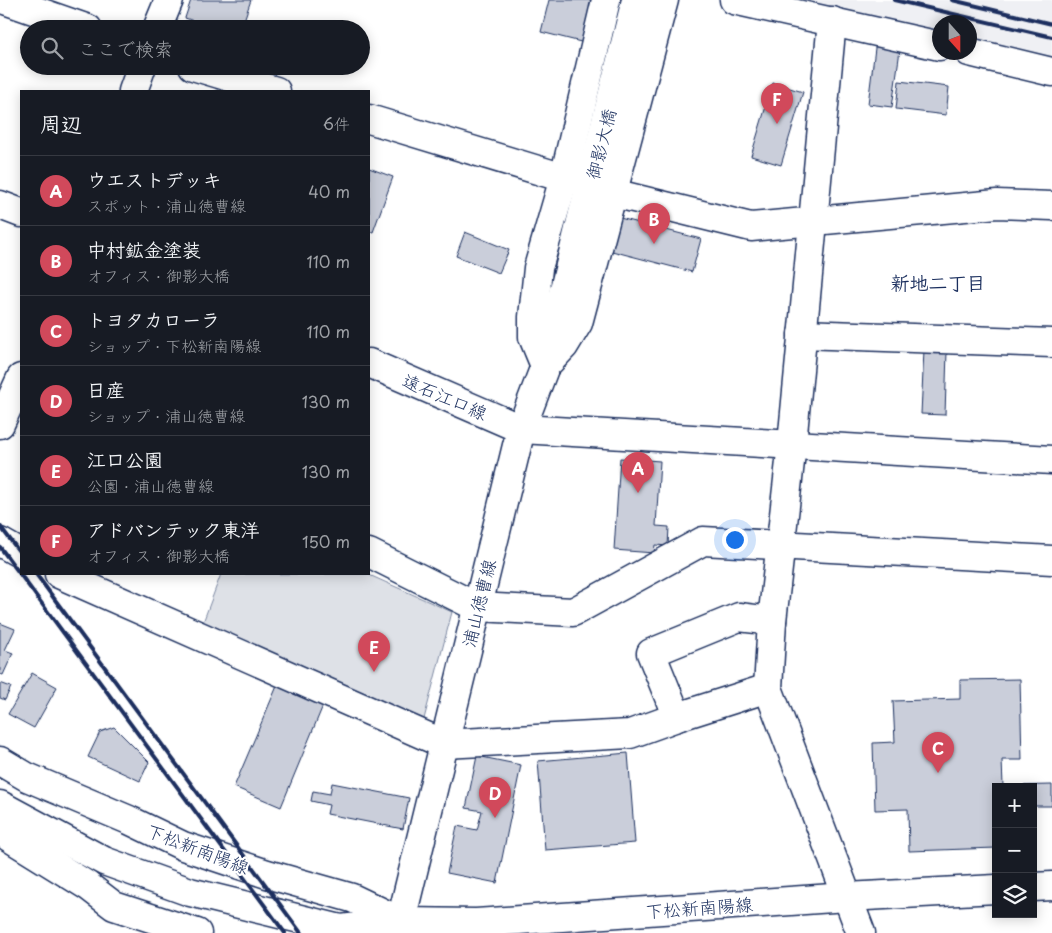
<!DOCTYPE html>
<html lang="ja">
<head>
<meta charset="utf-8">
<style>
	body { margin:0; font-family:"Playpen Sans","Klee One",sans-serif; background:#20242c; color:#f1f3f6 }
	.controls { position:absolute; right:15px; bottom:15px; display:grid; overflow:hidden; border-radius:0px; box-shadow:0 2px 12px #0003 }
	.controls button { width:45px; height:45px; display:grid; place-items:center; padding:0; border:0; border-bottom:1px solid #363941; background:#171b24; color:#f1f3f6; font:25px sans-serif }
	.compass { position:absolute; left:932px; top:15px; width:45px; height:45px; border-radius:50%; background:#171b24; box-shadow:0 2px 12px #0003; rotate:159deg }
	.you { position:absolute; left:734px; top:539px; width:18px; height:18px; margin:-12px; border:4px solid #fff; border-radius:50%; background:#1a73e8; box-shadow:0 0 0 8px #1a73e833 }
	.badge { display:grid; place-items:center; width:32px; height:32px; border-radius:50%; background:#d1495b; color:#fff; font-size:16px; font-weight:700 }
	.pin { position:absolute; translate:-50% -41px; filter:drop-shadow(0 1px 2px #0008) }
	.pin::after { content:''; position:absolute; top:26px; width:18px; height:15px; background:inherit; clip-path:polygon(0 0,100% 0,50% 100%) }
	.list { margin:0; padding:0; list-style:none }
	h2 { display:flex; justify-content:space-between; align-items:center; height:65px; margin:0; padding:0 20px; font-size:21px }
	h2 small { font-size:16px; font-weight:400; color:#9ea1a6 }
	.list li { display:grid; grid-template-columns:32px 1fr auto; gap:15px; align-items:center; box-sizing:border-box; height:70px; padding:0 20px; border-top:1px solid #363941 }
	.list b { display:block; font-size:19px; white-space:nowrap }
	.list p { margin:0; font-size:16px; white-space:nowrap; color:#9ea1a6 }
	.list em { font-size:16px; font-style:normal; color:#9ea1a6 }
	.icon { flex:none; width:28px; height:28px; fill:none; stroke:currentColor; stroke-width:2; stroke-linecap:round; stroke-linejoin:round }
	.map { position:relative; flex:none; width:1052px; height:933px; overflow:hidden }
	.search { position:absolute; background:#171b24; box-shadow:0 2px 12px #0003; left:20px; top:20px; width:350px; height:55px; display:flex; align-items:center; gap:12px; box-sizing:border-box; padding:0 18px; border-radius:28px; color:#9ea1a6; font-size:19px }
	.panel { position:absolute; background:#171b24; box-shadow:0 2px 12px #0003; left:20px; top:90px; width:350px; height:485px; border-radius:0px }
	.map>svg:first-child { display:block }
	.built { fill:#eff0f4 }
	.green { fill:#dee1e7; stroke:#7c88a2 }
	.building { fill:#caceda; stroke:#1b2f5e }
	.lines { fill:none; stroke-linecap:round; stroke-linejoin:round }
	.minor-casing { stroke:#1b2f5e; stroke-width:31 }
	.major-casing { stroke:#1b2f5e; stroke-width:31 }
	.minor { stroke:#fff; stroke-width:28 }
	.major { stroke:#fff; stroke-width:28 }
	.rail { stroke:#1b2f5e; stroke-width:4 }
	.labels { text-anchor:middle; dominant-baseline:central; stroke-width:4.5; stroke-linejoin:round; paint-order:stroke }
	.street-label { font-size:18px; fill:#1b2f5e; stroke:#fff }
	.neighbourhood-label { font-size:19px; font-weight:bold; fill:#1b2f5e; stroke:#fff }
</style>
</head>
<body>
<div class="map">
<svg width="1052" height="933" viewBox="0 0 1052 933">
	<rect width="100%" height="100%" fill="#fff"/>
	<filter id="ink" filterUnits="userSpaceOnUse"><feTurbulence type="fractalNoise" baseFrequency=".02" numOctaves="2"/><feDisplacementMap in="SourceGraphic" scale="10" xChannelSelector="R" yChannelSelector="G"/><feConvolveMatrix kernelMatrix="1 2 1 2 8 2 1 2 1" color-interpolation-filters="sRGB"/></filter>
	<g filter="url(#ink)">
		<path class="built" d="M 779,0 L 1052,0 L 1052,59 L 970,41 L 970,22 L 940,22 L 939,35 Z"/>
		<path class="green" d="M 221,574 L 367,574 L 452,612 L 424,719 L 202,625 Z"/>
		<g class="building">
			<path d="M 191,0 L 251,0 L 241,29 L 217,29 L 185,18 Z"/>
			<path d="M 549,0 L 596,0 L 585,43 L 541,32 Z"/>
			<path d="M 186,23 L 202,29 L 184,29 Z"/>
			<path d="M 876,40 L 901,43 L 892,107 L 868,104 Z"/>
			<path d="M 899,81 L 949,87 L 946,115 L 896,109 Z"/>
			<path d="M 773,83 L 803,92 L 781,165 L 751,156 Z"/>
			<path d="M 369,168 L 393,177 L 373,232 L 369,231 Z"/>
			<path d="M 616,217 L 701,239 L 692,272 L 608,250 Z"/>
			<path d="M 465,232 L 509,250 L 499,273 L 456,256 Z"/>
			<path d="M 924,350 L 947,351 L 945,415 L 921,414 Z"/>
			<path d="M 620,458 L 660,461 L 656,526 L 669,527 L 668,546 L 655,545 L 654,553 L 614,550 Z"/>
			<path d="M 0,623 L 15,629 L 5,650 L 13,653 L 3,675 L 0,674 Z"/>
			<path d="M 283,672 L 329,691 L 281,807 L 234,787 Z"/>
			<path d="M 32,673 L 57,687 L 34,728 L 8,714 Z"/>
			<path d="M 1020,679 L 1022,760 L 1002,760 L 1003,786 L 1052,785 L 1052,806 L 1033,806 L 1033,787 L 996,787 L 996,848 L 909,851 L 908,809 L 875,810 L 873,743 L 895,742 L 893,701 L 960,699 L 960,680 Z"/>
			<path d="M 0,683 L 11,687 L 5,700 L 0,698 Z"/>
			<path d="M 114,727 L 149,762 L 140,781 L 88,757 L 100,732 Z"/>
			<path d="M 628,753 L 635,843 L 545,850 L 538,761 Z"/>
			<path d="M 477,756 L 521,765 L 497,883 L 447,873 L 457,826 L 477,830 L 482,811 L 466,808 Z"/>
			<path d="M 332,783 L 409,798 L 403,829 L 327,814 L 329,805 L 311,801 L 313,791 L 330,794 Z"/>
		</g>
		<g class="lines">
			<g class="minor-casing">
				<g id="minor">
					<path d="M 5,0 L 88,29"/>
					<path d="M 734,0 L 940,46"/>
					<path d="M 832,21 L 792,444 L 772,621 L 768,688 L 861,933"/>
					<path d="M 157,29 L 169,0"/>
					<path d="M 969,52 L 1052,72"/>
					<path d="M 193,66 L 276,91"/>
					<path d="M 133,91 L 142,66"/>
					<path d="M 369,119 L 564,178"/>
					<path d="M 613,193 L 751,227 L 997,204 L 1052,206"/>
					<path d="M 0,205 L 21,213"/>
					<path d="M 802,334 L 1052,343"/>
					<path d="M 549,362 L 564,346 L 578,323 L 664,0"/>
					<path d="M 369,363 L 521,429 L 1052,460"/>
					<path d="M 545,366 L 533,337 L 533,317 L 538,268 L 564,178 L 606,0"/>
					<path d="M 0,424 L 21,378"/>
					<path d="M 0,542 L 21,554"/>
					<path d="M 369,553 L 477,607 L 573,612 L 703,541 L 1052,560"/>
					<path d="M 59,574 L 444,744 L 630,734 L 677,717 L 768,688"/>
					<path d="M 677,717 L 651,653 L 739,617 L 772,621"/>
					<path d="M 7,809 L 9,837 L 88,886 L 114,906 L 197,933"/>
					<path d="M 398,933 L 521,429 L 545,366 L 636,0"/>
				</g>
			</g>
			<g class="major-casing">
				<g id="major">
					<path d="M 0,761 L 27,777 L 129,820 L 183,846 L 267,874 L 352,898 L 402,922"/>
					<path d="M 0,805 L 104,861 L 190,892 L 341,929 L 402,922 L 476,923 L 847,897 L 996,889"/>
					<path d="M 1033,887 L 1052,886"/>
				</g>
			</g>
			<use href="#minor" class="minor"/>
			<use href="#major" class="major"/>
			<g class="rail">
				<path d="M 894,0 L 1052,37"/>
				<path d="M 952,0 L 1052,24"/>
				<path d="M 0,526 L 21,554"/>
				<path d="M 0,547 L 285,933"/>
				<path d="M 36,574 L 301,933"/>
			</g>
		</g>
	</g>
	<g class="labels">
		<g class="street-label">
			<text transform="translate(600 144) rotate(-76)">御影大橋</text>
			<text transform="translate(445 396) rotate(23)">遠石江口線</text>
			<text transform="translate(478 603) rotate(-76)">浦山徳曹線</text>
			<text transform="translate(198 848) rotate(21)">下松新南陽線</text>
			<text transform="translate(699 907) rotate(-4)">下松新南陽線</text>
		</g>
		<g class="neighbourhood-label">
			<text x="938" y="282">新地二丁目</text>
		</g>
	</g>
</svg>
<div class="controls">
<button>+</button>
<button>−</button>
<button><svg class="icon" aria-label="layers" viewBox="0 0 24 24"><path d="M12 4l9 5-9 5-9-5zM3 14l9 5 9-5"/></svg></button>
</div>
<svg class="compass" viewBox="-18 -18 36 36"><path d="M0-13l5 13h-10z" fill="#e53935"/><path d="M0 13l5-13h-10z" fill="#9ea1a6"/></svg>
<div class="you"></div>
<div class="pin badge" style="left:638px;top:493px">A</div>
<div class="pin badge" style="left:654px;top:244px">B</div>
<div class="pin badge" style="left:938px;top:773px">C</div>
<div class="pin badge" style="left:495px;top:818px">D</div>
<div class="pin badge" style="left:374px;top:672px">E</div>
<div class="pin badge" style="left:777px;top:124px">F</div>
<div class="search"><svg class="icon" aria-label="search" viewBox="0 0 24 24"><circle cx="10" cy="10" r="6"/><path d="M15 15l6 6"/></svg>ここで検索</div>
<section class="panel">
<h2>周辺<small>6件</small></h2>
<ul class="list">
<li><span class="badge">A</span><div><b>ウエストデッキ</b><p>スポット · 浦山徳曹線</p></div><em>40 m</em></li>
<li><span class="badge">B</span><div><b>中村鉱金塗装</b><p>オフィス · 御影大橋</p></div><em>110 m</em></li>
<li><span class="badge">C</span><div><b>トヨタカローラ</b><p>ショップ · 下松新南陽線</p></div><em>110 m</em></li>
<li><span class="badge">D</span><div><b>日産</b><p>ショップ · 浦山徳曹線</p></div><em>130 m</em></li>
<li><span class="badge">E</span><div><b>江口公園</b><p>公園 · 浦山徳曹線</p></div><em>130 m</em></li>
<li><span class="badge">F</span><div><b>アドバンテック東洋</b><p>オフィス · 御影大橋</p></div><em>150 m</em></li>
</ul>
</section>
</div>
</body>
</html>
